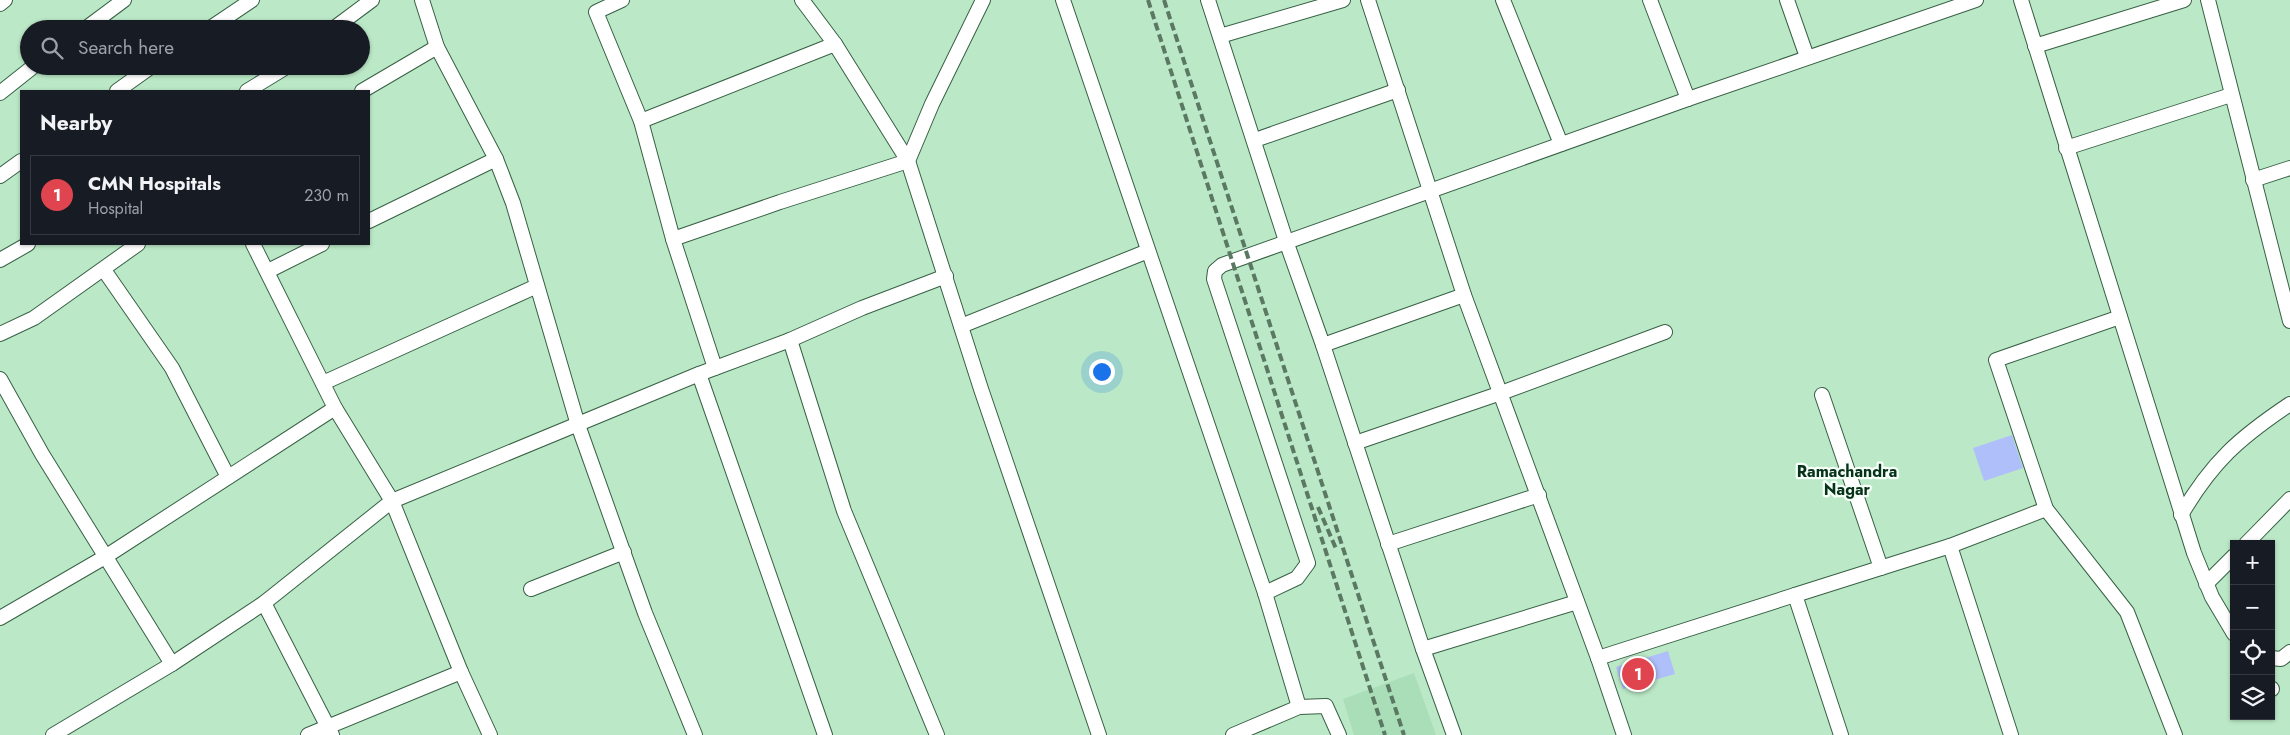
<!DOCTYPE html>
<html lang="en">
<head>
<meta charset="utf-8">
<style>
	body { margin:0; font-family:Jost,sans-serif; background:#242831; color:#f1f3f6 }
	.controls { position:absolute; right:15px; bottom:15px; display:grid; overflow:hidden; border-radius:0px; box-shadow:0 1px 4px #0004 }
	.controls button { width:45px; height:45px; display:grid; place-items:center; padding:0; border:0; border-bottom:1px solid #363941; background:#171b24; color:#f1f3f6; font:25px sans-serif }
	.you { position:absolute; left:1101px; top:371px; width:18px; height:18px; margin:-12px; border:4px solid #fff; border-radius:50%; background:#1a73e8; box-shadow:0 0 0 8px #1a73e833 }
	.badge { display:grid; place-items:center; width:32px; height:32px; border-radius:50%; background:#7c3aed; color:#fff; font-size:16px; font-weight:700 }
	.pin { position:absolute; translate:-50% -50%; border:2px solid #fff; box-shadow:0 1px 5px #0006 }
	.list { margin:0; padding:0; list-style:none }
	h2 { display:flex; justify-content:space-between; align-items:center; height:65px; margin:0; padding:0 20px; font-size:21px }
	h2 small { font-size:16px; font-weight:400; color:#9ea1a6 }
	.list li { display:grid; grid-template-columns:32px 1fr auto; gap:15px; align-items:center; box-sizing:border-box; height:80px; margin:0 10px 10px; padding:0 10px; border:1px solid #363941; border-radius:0px }
	.list b { display:block; font-size:19px; white-space:nowrap }
	.list p { margin:0; font-size:16px; white-space:nowrap; color:#9ea1a6 }
	.list em { font-size:16px; font-style:normal; color:#9ea1a6 }
	.icon { flex:none; width:28px; height:28px; fill:none; stroke:currentColor; stroke-width:2; stroke-linecap:round; stroke-linejoin:round }
	.map { position:relative; flex:none; width:2290px; height:735px; overflow:hidden }
	.search { position:absolute; background:#171b24; box-shadow:0 1px 4px #0004; left:20px; top:20px; width:350px; height:55px; display:flex; align-items:center; gap:12px; box-sizing:border-box; padding:0 18px; border-radius:28px; color:#9ea1a6; font-size:19px }
	.panel { position:absolute; background:#171b24; box-shadow:0 1px 4px #0004; left:20px; top:90px; width:350px; height:155px; border-radius:0px }
	.map>svg:first-child { display:block }
	.built { fill:#aadeb8 }
	.building { fill:#afbffa }
	.lines { fill:none; stroke-linecap:round; stroke-linejoin:round }
	.minor-casing { stroke:#376044; stroke-width:16 }
	.minor { stroke:#fff; stroke-width:14 }
	.rail { stroke:#5a7862; stroke-width:4; stroke-dasharray:8 4; stroke-linecap:butt }
	.labels { text-anchor:middle; dominant-baseline:central; stroke-width:4.5; stroke-linejoin:round; paint-order:stroke }
	.neighbourhood-label { font-size:16px; font-weight:bold; fill:#063219; stroke:#f6fff8 }
</style>
</head>
<body>
<div class="map">
<svg width="2290" height="735" viewBox="0 0 2290 735">
	<rect width="100%" height="100%" fill="#bbe9c7"/>
	<path class="built" d="M 1414,673 L 1436,735 L 1354,735 L 1343,699 Z"/>
	<g class="building">
		<path d="M 2012,435 L 2023,468 L 1984,481 L 1973,448 Z"/>
		<path d="M 1668,651 L 1675,674 L 1623,689 L 1616,667 Z"/>
	</g>
	<g class="lines">
		<g class="minor-casing">
			<g id="minor">
				<path d="M 422,0 L 437,47 L 496,159 L 513,203 L 578,425 L 645,613 L 695,735"/>
				<path d="M 622,0 L 596,12 L 641,121 L 673,239 L 715,368"/>
				<path d="M 802,0 L 835,44 L 908,161 L 981,389 L 1099,735"/>
				<path d="M 1063,0 L 1265,593 L 1299,707"/>
				<path d="M 1208,0 L 1286,241 L 1323,345 L 1423,649 L 1454,735"/>
				<path d="M 1368,0 L 1464,295 L 1598,658 L 1624,735"/>
				<path d="M 1503,0 L 1561,144"/>
				<path d="M 1650,0 L 1688,99"/>
				<path d="M 1787,0 L 1807,57"/>
				<path d="M 2021,0 L 2194,553 L 2212,597 L 2234,634"/>
				<path d="M 2208,0 L 2290,321"/>
				<path d="M 0,4 L 5,0"/>
				<path d="M 85,29 L 124,0"/>
				<path d="M 209,29 L 252,0"/>
				<path d="M 333,29 L 372,0"/>
				<path d="M 1220,36 L 1343,0"/>
				<path d="M 2035,46 L 2184,0"/>
				<path d="M 117,91 L 152,66"/>
				<path d="M 247,91 L 288,66"/>
				<path d="M 362,91 L 437,47"/>
				<path d="M 0,93 L 34,66"/>
				<path d="M 641,121 L 835,44"/>
				<path d="M 1255,140 L 1398,90"/>
				<path d="M 2066,148 L 2231,95"/>
				<path d="M 0,176 L 21,161"/>
				<path d="M 2253,180 L 2290,168"/>
				<path d="M 369,221 L 496,159"/>
				<path d="M 673,239 L 780,202 L 908,161 L 932,104 L 983,0"/>
				<path d="M 253,244 L 335,408"/>
				<path d="M 0,260 L 28,244"/>
				<path d="M 104,270 L 172,368 L 228,477"/>
				<path d="M 268,271 L 322,244"/>
				<path d="M 961,326 L 1148,251"/>
				<path d="M 0,334 L 34,318 L 138,244"/>
				<path d="M 790,340 L 844,511 L 937,735"/>
				<path d="M 1323,345 L 1464,295"/>
				<path d="M 699,374 L 825,735"/>
				<path d="M 0,379 L 42,454 L 172,664"/>
				<path d="M 323,383 L 537,286"/>
				<path d="M 1822,395 L 1881,568"/>
				<path d="M 1355,443 L 1501,393 L 1665,332"/>
				<path d="M 2046,509 L 1996,360 L 2120,317"/>
				<path d="M 2181,515 C 2212,462 2239,438 2290,404"/>
				<path d="M 1388,544 L 1539,495"/>
				<path d="M 2246,544 L 2290,499"/>
				<path d="M 1950,546 L 2011,735"/>
				<path d="M 2206,584 L 2234,556"/>
				<path d="M 531,589 L 624,552"/>
				<path d="M 1265,593 L 1297,578 L 1308,563 L 1214,279 L 1215,271 L 1222,265 L 1688,99 L 1976,0"/>
				<path d="M 1795,595 L 1950,546 L 2046,509 L 2127,612 L 2175,735"/>
				<path d="M 264,603 L 332,735"/>
				<path d="M 0,618 L 105,557 L 335,408 L 392,501 L 461,672 L 490,735"/>
				<path d="M 1423,649 L 1577,602"/>
				<path d="M 1598,658 L 1795,595 L 1841,735"/>
				<path d="M 2271,658 L 2281,659 L 2290,652"/>
				<path d="M 2271,688 L 2272,689"/>
				<path d="M 53,735 L 172,664 L 264,603 L 392,501 L 699,374 L 790,340 L 862,308 L 946,276"/>
				<path d="M 308,735 L 461,672"/>
				<path d="M 1233,735 L 1299,707 L 1326,706 L 1339,735"/>
			</g>
		</g>
		<use href="#minor" class="minor"/>
		<g class="rail">
			<path d="M 1148,0 L 1385,735"/>
			<path d="M 1164,0 L 1404,735"/>
			<path d="M 1318,507 L 1337,551"/>
		</g>
	</g>
	<g class="labels">
		<g class="neighbourhood-label">
			<text x="1847" y="471">Ramachandra<tspan x="1847" dy="18">Nagar</tspan></text>
		</g>
	</g>
</svg>
<div class="controls">
<button>+</button>
<button>−</button>
<button><svg class="icon" aria-label="locate" viewBox="0 0 24 24"><circle cx="12" cy="12" r="6"/><path d="M12 2v4M12 18v4M2 12h4M18 12h4"/></svg></button>
<button><svg class="icon" aria-label="layers" viewBox="0 0 24 24"><path d="M12 4l9 5-9 5-9-5zM3 14l9 5 9-5"/></svg></button>
</div>
<div class="you"></div>
<div class="pin badge" style="left:1638px;top:674px;background:#e0444e">1</div>
<div class="search"><svg class="icon" aria-label="search" viewBox="0 0 24 24"><circle cx="10" cy="10" r="6"/><path d="M15 15l6 6"/></svg>Search here</div>
<section class="panel">
<h2>Nearby<small></small></h2>
<ul class="list">
<li><span class="badge" style="background:#e0444e">1</span><div><b>CMN Hospitals</b><p>Hospital</p></div><em>230 m</em></li>
</ul>
</section>
</div>
</body>
</html>
